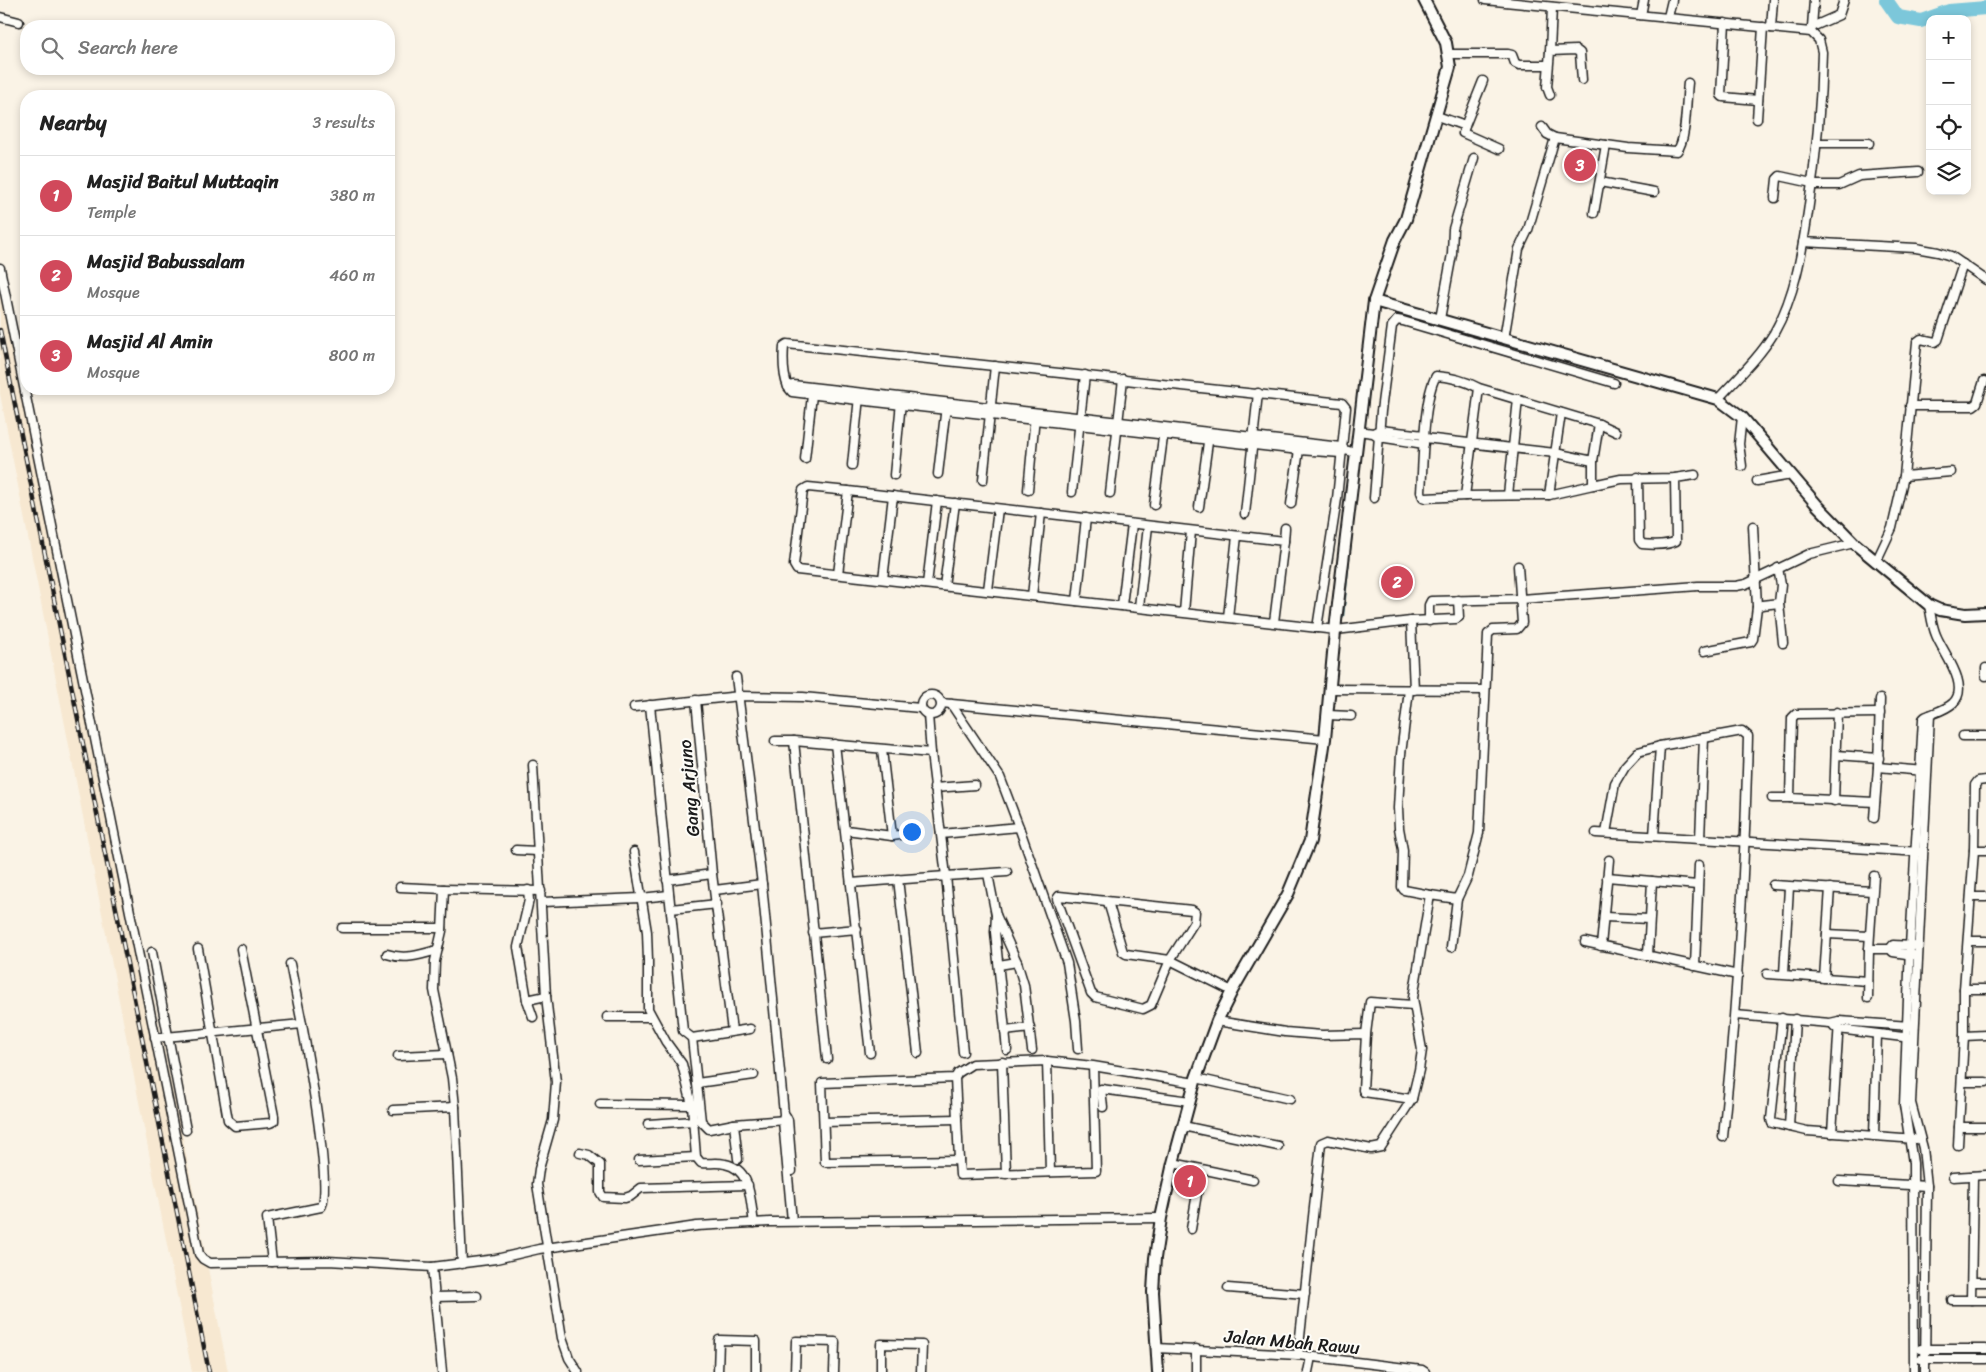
<!DOCTYPE html>
<html lang="en">
<head>
<meta charset="utf-8">
<style>
	body { margin:0; font-family:Sriracha,sans-serif; background:#f2f2f2; color:#222 }
	.controls { position:absolute; right:15px; top:15px; display:grid; overflow:hidden; border-radius:10px; box-shadow:0 2px 8px #0003 }
	.controls button { width:45px; height:45px; display:grid; place-items:center; padding:0; border:0; border-bottom:1px solid #e0e0e0; background:#fff; color:#222; font:25px sans-serif }
	.you { position:absolute; left:911px; top:831px; width:18px; height:18px; margin:-12px; border:4px solid #fff; border-radius:50%; background:#1a73e8; box-shadow:0 0 0 8px #1a73e833 }
	.badge { display:grid; place-items:center; width:32px; height:32px; border-radius:50%; background:#d1495b; color:#fff; font-size:16px; font-weight:700 }
	.pin { position:absolute; translate:-50% -50%; border:2px solid #fff; box-shadow:0 1px 5px #0006 }
	.list { margin:0; padding:0; list-style:none }
	h2 { display:flex; justify-content:space-between; align-items:center; height:65px; margin:0; padding:0 20px; font-size:21px }
	h2 small { font-size:16px; font-weight:400; color:#767676 }
	.list li { display:grid; grid-template-columns:32px 1fr auto; gap:15px; align-items:center; box-sizing:border-box; height:80px; padding:0 20px; border-top:1px solid #e0e0e0 }
	.list b { display:block; font-size:19px; white-space:nowrap }
	.list p { margin:0; font-size:16px; white-space:nowrap; color:#767676 }
	.list em { font-size:16px; font-style:normal; color:#767676 }
	.icon { flex:none; width:28px; height:28px; fill:none; stroke:currentColor; stroke-width:2; stroke-linecap:round; stroke-linejoin:round }
	.map { position:relative; flex:none; width:1986px; height:1372px; overflow:hidden }
	.search { position:absolute; background:#fff; box-shadow:0 2px 8px #0003; left:20px; top:20px; width:375px; height:55px; display:flex; align-items:center; gap:12px; box-sizing:border-box; padding:0 18px; border-radius:20px; color:#767676; font-size:19px }
	.panel { position:absolute; background:#fff; box-shadow:0 2px 8px #0003; left:20px; top:90px; width:375px; height:305px; border-radius:20px }
	.map>svg:first-child { display:block }
	.built { fill:#f7e8d1 }
	.lines { fill:none; stroke-linecap:round; stroke-linejoin:round }
	.stream { stroke:#55838e; stroke-width:2.5 }
	.river { stroke:#7bc7da; stroke-width:14 }
	.minor-casing { stroke:#1c1c1c; stroke-width:11 }
	.tertiary-casing { stroke:#1c1c1c; stroke-width:14 }
	.minor { stroke:#fdfcf7; stroke-width:8 }
	.tertiary { stroke:#fdfcf7; stroke-width:10 }
	.rail-casing { stroke:#1c1c1c; stroke-width:4.5 }
	.rail { stroke:#fdfcf7; stroke-width:2.5; stroke-dasharray:8; stroke-linecap:butt }
	.labels { text-anchor:middle; dominant-baseline:central; stroke-width:4; stroke-linejoin:round; paint-order:stroke }
	.street-label { font-size:18px; fill:#1c1c1c; stroke:#fdfcf7 }
</style>
</head>
<body>
<div class="map">
<svg width="1986" height="1372" viewBox="0 0 1986 1372">
	<rect width="100%" height="100%" fill="#faf3e6"/>
	<filter id="ink" filterUnits="userSpaceOnUse"><feTurbulence type="fractalNoise" baseFrequency=".02" numOctaves="2"/><feDisplacementMap in="SourceGraphic" scale="10" xChannelSelector="R" yChannelSelector="G"/><feConvolveMatrix kernelMatrix="1 2 1 2 8 2 1 2 1" color-interpolation-filters="sRGB"/></filter>
	<g filter="url(#ink)">
		<path class="built" d="M 0,277 L 142,943 L 183,1138 L 228,1372 L 192,1372 L 0,394 Z"/>
		<g class="lines">
			<path class="stream" d="M 1343,616 L 1356,491"/>
			<path class="river" d="M 1886,0 L 1898,17 L 1921,21 L 1949,11 L 1986,8"/>
			<g class="minor-casing">
				<g id="minor">
					<path d="M 1485,0 L 1811,32 L 1819,40 L 1822,52 C 1821,106 1816,159 1808,212 C 1802,253 1795,296 1774,333 C 1759,358 1737,378 1718,399"/>
					<path d="M 1641,15 L 1644,0"/>
					<path d="M 0,17 L 19,22"/>
					<path d="M 1668,17 L 1672,0"/>
					<path d="M 1725,23 L 1721,95 L 1723,97 L 1758,100"/>
					<path d="M 1812,27 L 1814,0"/>
					<path d="M 1771,28 L 1773,0"/>
					<path d="M 1811,32 L 1812,27 L 1839,15 L 1844,0"/>
					<path d="M 1550,51 L 1552,7"/>
					<path d="M 1449,54 L 1508,54 L 1512,55 L 1515,63 L 1519,65 L 1548,65"/>
					<path d="M 1550,95 L 1547,87 L 1550,51 L 1576,50 L 1580,53 L 1582,80"/>
					<path d="M 1437,116 L 1465,126 L 1463,133 L 1499,149"/>
					<path d="M 1757,119 L 1763,27"/>
					<path d="M 1465,126 L 1483,81"/>
					<path d="M 1542,127 L 1547,134 L 1555,138"/>
					<path d="M 1818,143 L 1869,143"/>
					<path d="M 1600,182 L 1654,192"/>
					<path d="M 1812,185 L 1839,185 L 1859,176 L 1918,172"/>
					<path d="M 1775,198 L 1777,179 L 1780,176 L 1812,183"/>
					<path d="M 1594,213 L 1606,145"/>
					<path d="M 1803,242 L 1916,248 L 1938,252 L 1951,256 L 1986,280"/>
					<path d="M 0,268 L 199,1254 L 203,1259 L 210,1263 L 328,1261 L 432,1267 L 496,1259 L 539,1249 L 697,1226 L 770,1222 L 1161,1218"/>
					<path d="M 1440,319 L 1452,254 L 1453,229 L 1474,158"/>
					<path d="M 1504,339 L 1519,249 L 1528,230 L 1555,138 L 1628,148 L 1677,151 C 1687,140 1686,98 1688,83"/>
					<path d="M 788,387 C 783,375 783,359 784,346 L 787,344 L 1342,403 L 1346,408 L 1337,499 L 1317,628"/>
					<path d="M 1479,388 L 1465,496 L 1426,498 L 1423,497 L 1421,492 C 1423,465 1423,398 1436,376 C 1451,377 1466,381 1479,388 L 1599,424 L 1616,432"/>
					<path d="M 1910,406 L 1973,406 L 1977,403 L 1984,381"/>
					<path d="M 1358,431 L 1373,433 L 1379,437 L 1424,444"/>
					<path d="M 1375,432 L 1380,430 L 1424,435"/>
					<path d="M 1425,438 L 1555,453 L 1593,461"/>
					<path d="M 1345,450 L 1341,453 L 1299,450 L 858,400 L 792,392 L 788,387 L 793,385 L 1341,447 L 1345,450 L 1356,453"/>
					<path d="M 805,459 L 812,395"/>
					<path d="M 852,465 L 859,397"/>
					<path d="M 1742,466 L 1739,444 L 1742,417"/>
					<path d="M 938,474 L 946,406"/>
					<path d="M 894,475 L 901,402"/>
					<path d="M 1904,476 L 1951,472"/>
					<path d="M 1638,477 L 1639,540 L 1642,544 C 1652,545 1666,546 1676,541 L 1675,478"/>
					<path d="M 983,480 L 995,366"/>
					<path d="M 1757,481 L 1791,475"/>
					<path d="M 1593,485 L 1621,479 L 1675,478 L 1695,475"/>
					<path d="M 1028,490 L 1035,416"/>
					<path d="M 1072,492 L 1085,375"/>
					<path d="M 1110,493 L 1123,379"/>
					<path d="M 1508,495 L 1518,399"/>
					<path d="M 1549,495 L 1561,413"/>
					<path d="M 1465,496 L 1549,495 L 1593,485 L 1593,461 L 1599,424"/>
					<path d="M 1374,498 L 1381,411 L 1392,326 L 1397,320 L 1403,321 L 1614,383"/>
					<path d="M 1291,504 L 1299,450"/>
					<path d="M 1154,505 L 1164,430"/>
					<path d="M 1199,507 L 1209,435"/>
					<path d="M 1245,514 L 1258,393"/>
					<path d="M 1753,526 L 1757,607"/>
					<path d="M 1284,541 L 1285,528"/>
					<path d="M 1876,562 L 1892,528 L 1904,476 L 1917,342 L 1921,339 L 1935,342 L 1938,340 L 1963,264"/>
					<path d="M 1778,568 L 1781,585 L 1779,603 L 1783,643"/>
					<path d="M 838,574 L 848,491"/>
					<path d="M 883,579 L 893,496"/>
					<path d="M 927,584 L 937,501"/>
					<path d="M 944,586 L 955,503"/>
					<path d="M 988,590 L 998,509"/>
					<path d="M 1032,596 L 1041,513"/>
					<path d="M 1077,601 L 1086,518"/>
					<path d="M 1122,605 L 1132,524"/>
					<path d="M 1139,607 L 1148,526"/>
					<path d="M 1184,612 L 1191,531"/>
					<path d="M 1228,617 L 1237,536"/>
					<path d="M 1411,621 L 1414,690"/>
					<path d="M 1429,621 L 1429,605 L 1431,601 L 1521,599 L 1698,586 L 1736,586 L 1746,584 L 1809,554 L 1854,543"/>
					<path d="M 1274,622 L 1284,541 L 848,491 L 808,487 L 803,490 L 794,565 L 797,570 L 1336,630 L 1411,621 L 1456,619 L 1459,617 L 1458,600"/>
					<path d="M 1704,651 L 1751,642 L 1753,639 L 1757,607 L 1762,605 L 1779,603"/>
					<path d="M 1986,668 L 1986,676"/>
					<path d="M 736,677 L 762,884 L 784,1114 L 783,1121 L 792,1221"/>
					<path d="M 1330,689 L 1485,690"/>
					<path d="M 1409,690 L 1401,754 L 1398,808 L 1399,828 L 1403,850 L 1402,887 L 1404,890 L 1430,895"/>
					<circle cx="931" cy="705" r="10"/>
					<path d="M 696,700 L 712,874 L 732,1031"/>
					<path d="M 941,703 L 1325,739"/>
					<path d="M 951,704 L 1000,777 L 1019,827 L 1067,963 L 1076,1021 L 1078,1049"/>
					<path d="M 650,705 L 683,1031 L 692,1038 L 750,1029"/>
					<path d="M 634,707 L 740,696 L 803,697 L 920,708"/>
					<path d="M 928,715 L 931,753"/>
					<path d="M 1328,715 L 1351,716"/>
					<path d="M 1963,736 L 1986,736"/>
					<path d="M 775,741 L 794,741 L 931,753 L 946,876 L 1007,872"/>
					<path d="M 794,741 L 827,1059"/>
					<path d="M 835,744 L 870,1053"/>
					<path d="M 882,750 L 892,836"/>
					<path d="M 1836,755 L 1879,758"/>
					<path d="M 533,765 L 546,996 L 556,1082 L 553,1120 L 539,1169 L 537,1184 L 562,1338 L 569,1358 L 578,1372"/>
					<path d="M 1878,767 L 1924,771"/>
					<path d="M 934,788 L 975,785"/>
					<path d="M 1772,798 L 1790,798"/>
					<path d="M 1834,801 L 1837,712"/>
					<path d="M 1875,802 L 1790,798 L 1792,718 L 1796,714 L 1880,713"/>
					<path d="M 1874,818 L 1878,767 L 1880,699"/>
					<path d="M 846,830 L 892,836 L 914,833"/>
					<path d="M 1596,833 L 1921,852"/>
					<path d="M 1606,833 L 1615,783 L 1625,766 L 1638,752 L 1660,746 L 1742,731 L 1748,736 C 1745,870 1737,1004 1723,1137"/>
					<path d="M 941,834 L 1019,827"/>
					<path d="M 1654,836 L 1660,746"/>
					<path d="M 1700,839 L 1704,738"/>
					<path d="M 516,850 L 537,851"/>
					<path d="M 1974,850 L 1986,850"/>
					<path d="M 634,852 L 647,932 L 648,961 L 648,1009 L 666,1042 L 682,1064 L 692,1105 L 696,1157 L 701,1163 C 709,1164 717,1162 725,1164 C 752,1169 750,1201 754,1223"/>
					<path d="M 988,874 L 996,915 L 1017,962 L 999,965"/>
					<path d="M 1607,877 L 1697,885"/>
					<path d="M 898,879 L 918,1053"/>
					<path d="M 667,880 L 712,874"/>
					<path d="M 851,883 L 946,876 L 963,1052"/>
					<path d="M 1773,885 L 1872,891"/>
					<path d="M 400,887 L 444,889"/>
					<path d="M 715,890 L 762,884"/>
					<path d="M 1059,896 L 1192,910 L 1195,912 L 1194,922 L 1170,960 L 1151,1005 L 1143,1009 L 1095,997 L 1091,993 L 1057,899 Z"/>
					<path d="M 1971,897 L 1986,897"/>
					<path d="M 542,902 L 641,898 L 669,895"/>
					<path d="M 1108,902 L 1123,952 L 1126,954 L 1170,960 L 1232,991"/>
					<path d="M 671,909 L 717,904"/>
					<path d="M 996,915 L 995,932 L 1007,1050"/>
					<path d="M 1605,917 L 1649,919"/>
					<path d="M 342,928 L 442,928"/>
					<path d="M 813,933 L 857,929"/>
					<path d="M 1827,934 L 1869,936"/>
					<path d="M 1968,941 L 1986,941"/>
					<path d="M 1585,942 L 1738,975"/>
					<path d="M 1601,946 L 1609,860"/>
					<path d="M 1451,947 L 1457,899"/>
					<path d="M 198,949 L 228,1120 L 235,1126 L 270,1123 L 274,1121 L 274,1116 L 241,949"/>
					<path d="M 1869,949 L 1890,949 L 1893,952 L 1913,955"/>
					<path d="M 1890,949 L 1893,945 L 1913,946"/>
					<path d="M 152,952 L 186,1130"/>
					<path d="M 387,954 C 404,960 420,955 437,950"/>
					<path d="M 1648,955 L 1652,881"/>
					<path d="M 1017,962 L 1024,985 L 1032,1050"/>
					<path d="M 1695,966 L 1699,865"/>
					<path d="M 1767,974 L 1868,981"/>
					<path d="M 1784,974 L 1789,887"/>
					<path d="M 1824,978 L 1830,888"/>
					<path d="M 1964,989 L 1986,989"/>
					<path d="M 1868,998 L 1869,949 L 1874,876"/>
					<path d="M 527,1000 L 518,947 L 529,900 L 528,890"/>
					<path d="M 1735,1015 L 1830,1023 L 1839,1021 L 1910,1026"/>
					<path d="M 533,1017 L 527,1000 L 546,996"/>
					<path d="M 607,1017 L 651,1017"/>
					<path d="M 1782,1018 L 1771,1119 L 1772,1123 L 1807,1131 L 1916,1139"/>
					<path d="M 1217,1021 L 1285,1032 L 1322,1035 L 1366,1034 L 1363,1090 L 1364,1092 L 1412,1099"/>
					<path d="M 1834,1026 L 1838,1029 L 1911,1038"/>
					<path d="M 1005,1031 L 1030,1028"/>
					<path d="M 1366,1034 L 1370,1002 L 1413,1005"/>
					<path d="M 1964,1036 L 1986,1035"/>
					<path d="M 155,1038 L 302,1024 L 290,964"/>
					<path d="M 692,1038 L 701,1121 L 709,1129 L 734,1124 L 786,1120"/>
					<path d="M 398,1056 L 447,1054"/>
					<path d="M 1047,1061 L 1050,1172"/>
					<path d="M 1002,1062 L 1006,1174"/>
					<path d="M 1093,1066 L 1096,1171 L 960,1175 L 959,1160 L 825,1162 L 822,1083 L 955,1078 L 958,1073 L 972,1064 L 1047,1061 L 1093,1066 L 1195,1083"/>
					<path d="M 955,1078 L 959,1160"/>
					<path d="M 1196,1078 L 1290,1099"/>
					<path d="M 1962,1082 L 1986,1082"/>
					<path d="M 697,1083 L 754,1075"/>
					<path d="M 600,1104 L 692,1105"/>
					<path d="M 1103,1107 L 1101,1089 L 1190,1101"/>
					<path d="M 393,1110 L 455,1107"/>
					<path d="M 786,1116 L 788,1120 L 792,1171"/>
					<path d="M 824,1122 L 957,1119"/>
					<path d="M 648,1124 L 694,1121"/>
					<path d="M 734,1124 L 738,1159"/>
					<path d="M 1183,1126 L 1278,1146"/>
					<path d="M 1789,1127 L 1795,1019"/>
					<path d="M 1959,1127 L 1986,1127"/>
					<path d="M 1832,1133 L 1839,1021"/>
					<path d="M 1874,1136 L 1877,1034"/>
					<path d="M 1958,1145 L 1964,1036 L 1964,989 L 1974,850 L 1975,785 L 1978,781 L 1986,780"/>
					<path d="M 580,1153 L 589,1155 L 600,1164 L 600,1192 L 603,1197 L 625,1198 L 631,1196 L 641,1188 L 748,1185"/>
					<path d="M 639,1160 L 696,1157"/>
					<path d="M 1173,1163 L 1253,1180"/>
					<path d="M 1953,1177 L 1986,1175"/>
					<path d="M 1839,1181 L 1927,1186"/>
					<path d="M 1191,1229 L 1201,1170"/>
					<path d="M 272,1262 L 267,1218 L 321,1207 C 333,1191 307,1051 302,1024"/>
					<path d="M 462,1264 L 455,1107 L 452,1078 L 434,990 L 435,961 L 442,931 L 444,889 L 541,891"/>
					<path d="M 432,1267 L 442,1372"/>
					<path d="M 1973,1282 L 1986,1282"/>
					<path d="M 1228,1288 L 1305,1294"/>
					<path d="M 435,1297 L 477,1296"/>
					<path d="M 1952,1300 L 1986,1300"/>
					<path d="M 1971,1300 L 1973,1176"/>
					<path d="M 1156,1348 L 1298,1355 L 1422,1370 L 1425,1372"/>
					<path d="M 1921,1349 L 1986,1349"/>
					<path d="M 1298,1355 L 1321,1143 L 1328,1140 L 1371,1149 L 1381,1147 L 1412,1099 L 1419,1070 L 1422,1050 L 1413,998 L 1430,895 L 1457,899 L 1468,876 L 1479,833 L 1488,634 L 1493,630 L 1517,629 L 1522,623 L 1518,566"/>
					<path d="M 1921,1359 L 1986,1359"/>
					<path d="M 718,1372 L 719,1340 L 756,1341 L 756,1372"/>
					<path d="M 795,1372 L 796,1341 L 835,1342 L 834,1372"/>
					<path d="M 881,1372 L 881,1344 L 922,1345 L 921,1372"/>
					<path d="M 1196,1372 L 1196,1349"/>
					<path d="M 1308,1372 L 1311,1357"/>
					<path d="M 1914,1372 L 1913,1163 L 1904,1105 L 1910,946 L 1923,719 L 1925,717 C 1933,713 1946,710 1953,703 C 1971,686 1943,653 1936,635 C 1932,626 1931,615 1929,605"/>
					<path d="M 1925,1372 L 1927,1186 L 1923,1148 L 1911,1103 L 1930,715"/>
				</g>
			</g>
			<g class="tertiary-casing">
				<g id="tertiary">
					<path d="M 1374,301 L 1718,399 L 1742,417 L 1817,505 L 1854,543 L 1912,591 L 1929,605 L 1940,610 L 1965,614 L 1986,613"/>
					<path d="M 1158,1372 L 1153,1292 L 1155,1258 L 1161,1218 L 1173,1163 L 1196,1078 L 1217,1021 L 1232,991 L 1288,894 L 1310,841 L 1325,739 L 1336,621 L 1374,301 L 1395,240 L 1406,219 L 1450,67 L 1446,43 L 1424,0"/>
				</g>
			</g>
			<use href="#minor" class="minor"/>
			<use href="#tertiary" class="tertiary"/>
			<g class="rail-casing">
				<path id="rail" d="M 0,330 L 209,1372"/>
			</g>
			<use href="#rail" class="rail"/>
		</g>
	</g>
	<g class="labels">
		<g class="street-label">
			<text transform="translate(689 788) rotate(-95)">Gang Arjuno</text>
			<text transform="translate(1292 1342) rotate(5)">Jalan Mbah Rawu</text>
		</g>
	</g>
</svg>
<div class="controls">
<button>+</button>
<button>−</button>
<button><svg class="icon" aria-label="locate" viewBox="0 0 24 24"><circle cx="12" cy="12" r="6"/><path d="M12 2v4M12 18v4M2 12h4M18 12h4"/></svg></button>
<button><svg class="icon" aria-label="layers" viewBox="0 0 24 24"><path d="M12 4l9 5-9 5-9-5zM3 14l9 5 9-5"/></svg></button>
</div>
<div class="you"></div>
<div class="pin badge" style="left:1190px;top:1181px">1</div>
<div class="pin badge" style="left:1397px;top:582px">2</div>
<div class="pin badge" style="left:1580px;top:165px">3</div>
<div class="search"><svg class="icon" aria-label="search" viewBox="0 0 24 24"><circle cx="10" cy="10" r="6"/><path d="M15 15l6 6"/></svg>Search here</div>
<section class="panel">
<h2>Nearby<small>3 results</small></h2>
<ul class="list">
<li><span class="badge">1</span><div><b>Masjid Baitul Muttaqin</b><p>Temple</p></div><em>380 m</em></li>
<li><span class="badge">2</span><div><b>Masjid Babussalam</b><p>Mosque</p></div><em>460 m</em></li>
<li><span class="badge">3</span><div><b>Masjid Al Amin</b><p>Mosque</p></div><em>800 m</em></li>
</ul>
</section>
</div>
</body>
</html>
